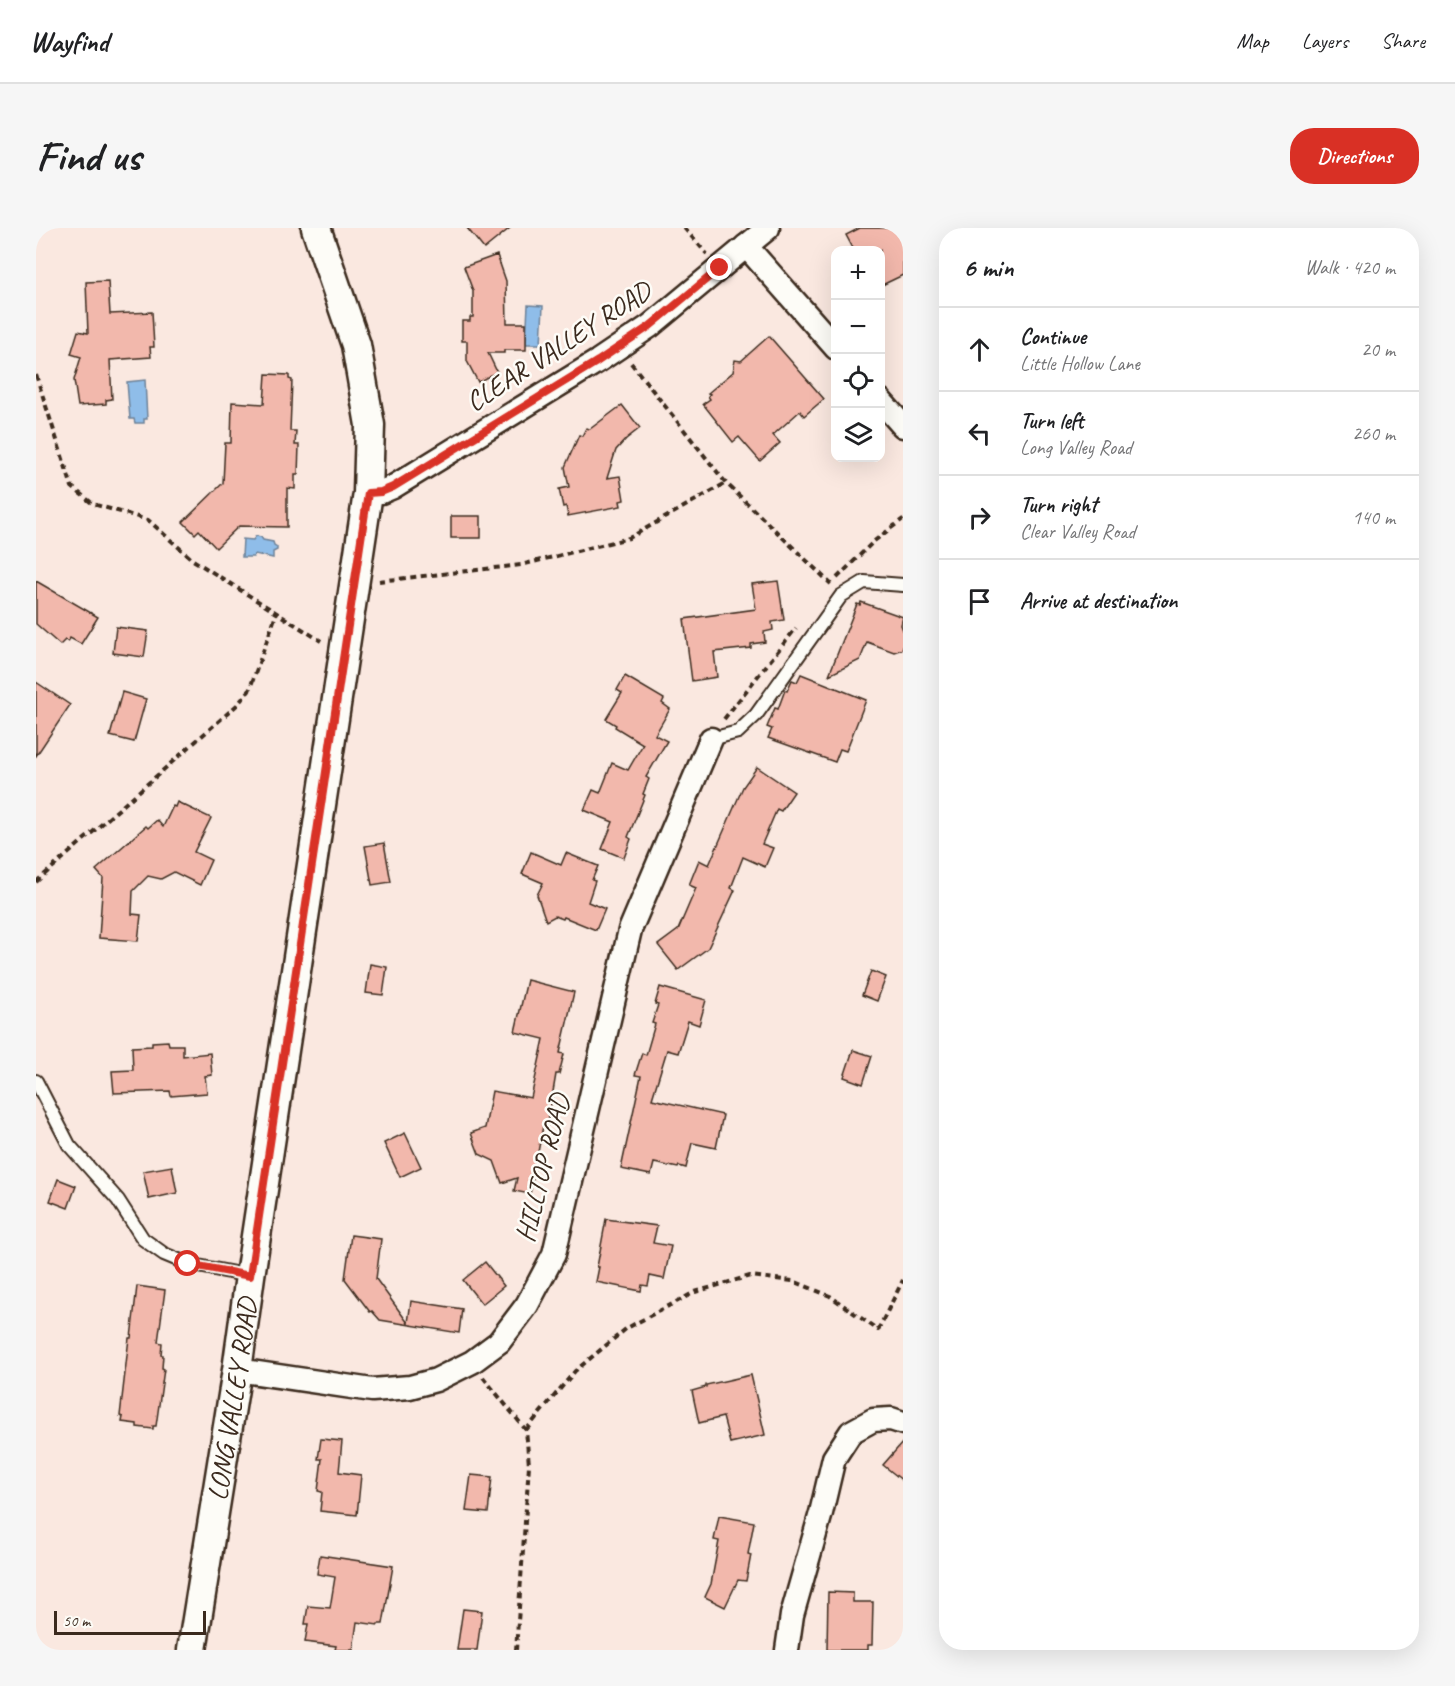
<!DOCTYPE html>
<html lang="en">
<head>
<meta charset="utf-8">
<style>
	body { margin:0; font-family:Caveat,sans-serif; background:#f6f6f6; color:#202124 }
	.controls { position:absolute; right:18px; top:18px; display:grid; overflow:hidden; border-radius:12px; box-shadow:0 6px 24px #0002 }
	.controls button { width:54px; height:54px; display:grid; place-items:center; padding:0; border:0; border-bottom:2px solid #e0e0e0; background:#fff; color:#202124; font:30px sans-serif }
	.scale { position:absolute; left:18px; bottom:15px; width:152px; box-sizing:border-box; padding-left:6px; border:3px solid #3b2a1e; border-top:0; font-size:16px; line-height:21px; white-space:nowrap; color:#3b2a1e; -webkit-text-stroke:4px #fdfcf7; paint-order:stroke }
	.stop { position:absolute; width:18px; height:18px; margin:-14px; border:4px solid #d93025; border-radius:50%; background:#fff }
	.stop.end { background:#d93025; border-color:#fff; box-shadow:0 2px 6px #0008 }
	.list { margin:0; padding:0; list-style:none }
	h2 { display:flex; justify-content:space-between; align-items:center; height:78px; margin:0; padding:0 24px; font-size:26px }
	h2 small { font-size:20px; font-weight:400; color:#757577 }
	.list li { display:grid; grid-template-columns:39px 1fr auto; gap:18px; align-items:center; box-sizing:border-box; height:84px; padding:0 24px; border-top:2px solid #e0e0e0 }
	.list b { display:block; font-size:22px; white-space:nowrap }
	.list p { margin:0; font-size:20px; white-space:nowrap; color:#757577 }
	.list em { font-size:20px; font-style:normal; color:#757577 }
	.icon { flex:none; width:33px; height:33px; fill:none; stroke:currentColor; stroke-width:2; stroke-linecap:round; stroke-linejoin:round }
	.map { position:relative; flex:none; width:867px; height:1422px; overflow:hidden; border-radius:24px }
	header { display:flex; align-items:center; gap:36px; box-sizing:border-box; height:84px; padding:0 30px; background:#fff; border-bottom:2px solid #e0e0e0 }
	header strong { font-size:28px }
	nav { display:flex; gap:33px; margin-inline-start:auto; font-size:21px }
	.intro { display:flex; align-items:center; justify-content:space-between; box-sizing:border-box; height:144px; padding:0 36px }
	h1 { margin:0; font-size:42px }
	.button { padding:15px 27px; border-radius:24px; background:#d93025; color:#fff; font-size:21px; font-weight:700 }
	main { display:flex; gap:36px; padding:0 36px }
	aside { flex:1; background:#fff; border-radius:24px; box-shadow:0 6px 24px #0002 }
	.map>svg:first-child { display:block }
	.water { fill:#8fbde9; stroke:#6d8298; stroke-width:1.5 }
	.building { fill:#f2b8ac; stroke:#3b2a1e; stroke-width:1.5 }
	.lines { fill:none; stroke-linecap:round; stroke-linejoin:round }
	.service-casing { stroke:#3b2a1e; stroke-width:16 }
	.minor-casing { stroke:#3b2a1e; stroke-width:27 }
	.tertiary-casing { stroke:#3b2a1e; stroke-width:33 }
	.path { stroke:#3b2a1e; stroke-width:4; stroke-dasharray:6 4.5; stroke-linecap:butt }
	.service { stroke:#fdfcf7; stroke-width:12 }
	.minor { stroke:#fdfcf7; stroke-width:22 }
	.tertiary { stroke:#fdfcf7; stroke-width:28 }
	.route { stroke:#d93025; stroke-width:8 }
	.labels { text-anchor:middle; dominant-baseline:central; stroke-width:5; stroke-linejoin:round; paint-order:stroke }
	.street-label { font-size:28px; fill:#3b2a1e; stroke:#fdfcf7 }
</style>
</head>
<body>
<header>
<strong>Wayfind</strong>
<nav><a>Map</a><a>Layers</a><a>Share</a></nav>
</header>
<div class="intro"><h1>Find us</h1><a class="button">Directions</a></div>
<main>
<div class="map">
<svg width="867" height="1422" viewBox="0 0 867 1422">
	<rect width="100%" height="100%" fill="#fae8e0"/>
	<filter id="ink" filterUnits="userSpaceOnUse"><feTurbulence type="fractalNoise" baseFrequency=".0167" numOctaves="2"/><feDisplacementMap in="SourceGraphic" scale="12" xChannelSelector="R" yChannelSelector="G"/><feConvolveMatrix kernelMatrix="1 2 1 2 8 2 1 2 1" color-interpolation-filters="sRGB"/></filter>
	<g filter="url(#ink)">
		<g class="water">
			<path d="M 492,77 L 507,78 L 505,116 L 490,116 Z"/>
			<path d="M 109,152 L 111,191 L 108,191 L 108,195 L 99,195 L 98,191 L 94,191 L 91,154 Z"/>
			<path d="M 220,308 L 225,309 L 227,312 L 237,314 L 238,317 L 241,319 L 241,322 L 237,324 L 237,330 L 219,326 L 217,329 L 206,329 L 207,311 L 217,312 Z"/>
		</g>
		<g class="building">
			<path d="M 431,0 L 474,0 L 448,21 Z"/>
			<path d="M 824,0 L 867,0 L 867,47 L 844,58 L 844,22 L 818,22 L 810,7 Z"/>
			<path d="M 461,27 L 470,53 L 471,95 L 490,95 L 490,122 L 468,122 L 468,125 L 452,125 L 461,144 L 442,154 L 431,133 L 431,113 L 426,113 L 426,93 L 434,93 L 434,89 L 437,89 L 437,63 L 428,39 Z"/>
			<path d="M 72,53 L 74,86 L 116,84 L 118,119 L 114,119 L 115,129 L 74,132 L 76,171 L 70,172 L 70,176 L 42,178 L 38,152 L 45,129 L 35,126 L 42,103 L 52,105 L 50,54 Z"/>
			<path d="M 733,108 L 788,171 L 768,188 L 764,183 L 737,207 L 744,215 L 724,233 L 703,209 L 697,214 L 667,176 L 674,171 L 672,168 L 674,166 L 672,165 L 697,144 L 699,132 L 705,133 Z"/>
			<path d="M 230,146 L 253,147 L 253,151 L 256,152 L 254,203 L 260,203 L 259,217 L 263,217 L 262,246 L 259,246 L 259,261 L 251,260 L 251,299 L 203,298 L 180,320 L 163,302 L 159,306 L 147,294 L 187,255 L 189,215 L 195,215 L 196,174 L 228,176 Z"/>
			<path d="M 586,177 L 604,200 L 590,211 L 580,222 L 571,250 L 584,248 L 588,272 L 584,273 L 585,278 L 532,288 L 530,278 L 527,279 L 523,261 L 533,259 L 529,239 L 543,207 L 546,208 L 550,200 L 554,201 Z"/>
			<rect x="415" y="288" width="30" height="22"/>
			<path d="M 0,353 L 62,389 L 45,416 L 34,410 L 32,414 L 29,412 L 24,417 L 0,396 Z"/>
			<path d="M 742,353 L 748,392 L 736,394 L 737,402 L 728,404 L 729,414 L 715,416 L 715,420 L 678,424 L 681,449 L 656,453 L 648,391 L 720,381 L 716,356 Z"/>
			<path d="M 825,374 L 867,389 L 865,397 L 867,402 L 867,421 L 858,424 L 831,414 L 824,432 L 793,447 L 821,376 L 824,377 Z"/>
			<path d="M 80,399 L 112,403 L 108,429 L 77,425 Z"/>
			<path d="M 765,446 L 830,472 L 810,523 L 804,521 L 799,534 L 732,510 L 736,501 L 731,499 L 739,480 L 742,481 L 749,462 L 751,463 L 756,452 L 761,454 Z"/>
			<path d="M 589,448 L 628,471 L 626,475 L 634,481 L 619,507 L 631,513 L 610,549 L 613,551 L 607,566 L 609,567 L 592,609 L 595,611 L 588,630 L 566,621 L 577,594 L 548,582 L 557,562 L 564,565 L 576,535 L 592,542 L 607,516 L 579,499 L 580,497 L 570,491 L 586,465 L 581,462 Z"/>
			<path d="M 0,454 L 34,477 L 0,528 Z"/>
			<path d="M 86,464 L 110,471 L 98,514 L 74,508 Z"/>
			<path d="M 721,539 L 758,564 L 745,583 L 741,581 L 726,616 L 737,620 L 729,639 L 707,629 L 695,660 L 699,662 L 672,720 L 642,742 L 622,717 L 642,702 L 660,660 L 653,657 L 663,632 L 673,637 L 707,559 Z"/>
			<path d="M 141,574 L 175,590 L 158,624 L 175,632 L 164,657 L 138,644 L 125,651 L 112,648 L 97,663 L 96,686 L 105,687 L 102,713 L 63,710 L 67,650 L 60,642 L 110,598 L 112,600 L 121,592 L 127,599 L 137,578 L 139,579 Z"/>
			<path d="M 348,615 L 355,654 L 336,657 L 329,618 Z"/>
			<path d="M 495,624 L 525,637 L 530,625 L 562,638 L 556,652 L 559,653 L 552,674 L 569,681 L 560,702 L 528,689 L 527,691 L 519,688 L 510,693 L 501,667 L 507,655 L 486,646 Z"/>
			<path d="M 334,736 L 351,739 L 347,767 L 330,765 Z"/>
			<path d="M 835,743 L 850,749 L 841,773 L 826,767 Z"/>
			<path d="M 491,752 L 538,764 L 524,825 L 528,826 L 523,846 L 520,846 L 511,899 L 507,898 L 494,966 L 478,963 L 481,950 L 466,955 L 458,933 L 443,926 L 435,905 L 449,900 L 456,863 L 495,870 L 508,811 L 479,804 Z"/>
			<path d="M 624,759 L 670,772 L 663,797 L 652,793 L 642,825 L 631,822 L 616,871 L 687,887 L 680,920 L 656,915 L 650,940 L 643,938 L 642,940 L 618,935 L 615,947 L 585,941 L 605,848 L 599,847 L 606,825 L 610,827 L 619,796 L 616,795 L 622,777 L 619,776 Z"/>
			<path d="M 132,813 L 133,817 L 147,817 L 147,828 L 174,825 L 176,847 L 169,848 L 171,865 L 135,868 L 134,863 L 78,865 L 76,843 L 97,842 L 96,819 L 116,818 L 116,814 Z"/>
			<path d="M 817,822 L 836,828 L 827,856 L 808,849 Z"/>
			<path d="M 369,905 L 385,939 L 364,949 L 348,915 Z"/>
			<path d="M 136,938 L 141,965 L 113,971 L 107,943 Z"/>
			<path d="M 22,951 L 40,958 L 32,980 L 14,973 Z"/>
			<path d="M 570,991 L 621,998 L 617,1015 L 635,1018 L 628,1051 L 614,1048 L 612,1058 L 606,1057 L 605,1063 L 560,1054 L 563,1039 L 561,1039 Z"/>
			<path d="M 315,1007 L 345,1011 L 340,1051 L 372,1095 L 375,1073 L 426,1081 L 423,1105 L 344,1092 L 336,1083 L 334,1084 L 309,1051 Z"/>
			<path d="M 449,1034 L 468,1058 L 446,1076 L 427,1052 Z"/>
			<path d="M 101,1058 L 129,1062 L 122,1114 L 126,1115 L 125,1127 L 127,1127 L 126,1140 L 128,1141 L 120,1198 L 117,1198 L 117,1201 L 101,1199 L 101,1196 L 86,1194 L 87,1189 L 84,1188 L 93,1110 L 95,1110 Z"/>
			<path d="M 715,1147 L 729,1207 L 694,1215 L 687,1189 L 663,1195 L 656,1163 L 670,1159 L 670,1157 Z"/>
			<path d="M 285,1211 L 306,1213 L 303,1244 L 325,1247 L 321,1287 L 284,1283 L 286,1264 L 282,1263 L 286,1231 L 282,1231 Z"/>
			<path d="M 867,1214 L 867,1253 L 847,1237 Z"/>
			<path d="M 435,1247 L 456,1249 L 452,1285 L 430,1283 Z"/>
			<path d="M 683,1288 L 718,1294 L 712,1326 L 715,1327 L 710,1353 L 702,1352 L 689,1379 L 669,1369 L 675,1356 L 683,1313 L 678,1312 Z"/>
			<path d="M 284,1327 L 357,1338 L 347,1396 L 342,1396 L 342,1397 L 321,1394 L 317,1422 L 299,1422 L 300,1418 L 269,1414 L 272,1396 L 269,1396 L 272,1378 L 294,1380 L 299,1349 L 281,1346 Z"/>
			<path d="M 792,1364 L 817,1365 L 817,1374 L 837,1374 L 836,1417 L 832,1417 L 832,1422 L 791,1422 Z"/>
			<path d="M 427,1381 L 446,1383 L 441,1422 L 421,1422 Z"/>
		</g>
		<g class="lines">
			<g class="service-casing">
				<g id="service">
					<path d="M 675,511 L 702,504 L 720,487 L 805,368 L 828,354 L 867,357"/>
					<path d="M 0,853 L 33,917 L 82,972 L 107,1011 L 128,1026 L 152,1036 L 214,1048"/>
				</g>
			</g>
			<g class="minor-casing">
				<g id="minor">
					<path d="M 710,18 L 800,120"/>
					<path d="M 844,172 L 867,198"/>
					<path d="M 332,265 L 345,264 L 357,259 L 562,133 L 614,98 L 732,0"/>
					<path d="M 201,1142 L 336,1162 L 374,1159 L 400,1152 L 436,1134 L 463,1114 L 491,1077 L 518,1026 L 594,702 L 675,511"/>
					<path d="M 751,1422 L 756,1387 L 785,1285 L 798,1230 L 815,1204 L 837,1192 L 855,1191 L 867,1195"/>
				</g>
			</g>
			<g class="tertiary-casing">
				<g id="tertiary">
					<path id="s1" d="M 156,1422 L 201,1142 L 214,1048 L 332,265 L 334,197 L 320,117 L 280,0"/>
				</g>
			</g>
			<g class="path">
				<path d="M 648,0 L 671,26"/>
				<path d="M 595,135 L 690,255 L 795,356"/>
				<path d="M 0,147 L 36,259 L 57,276 L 112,292 L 157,332 L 285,413"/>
				<path d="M 801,350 L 837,314 L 867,291"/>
				<path d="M 343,353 L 485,337 L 593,310 L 690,255"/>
				<path d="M 688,491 L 760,400"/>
				<path d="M 0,654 L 201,477 L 213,463 L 241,384"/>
				<path d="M 447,1149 L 490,1202 L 493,1237 L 480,1422"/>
				<path d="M 490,1202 L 539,1143 L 591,1100 L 659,1064 L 714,1048 L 757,1053 L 794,1068 L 842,1102 L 867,1052"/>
			</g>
			<use href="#service" class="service"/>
			<use href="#minor" class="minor"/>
			<use href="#tertiary" class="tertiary"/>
		</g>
	</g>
	<g class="lines" filter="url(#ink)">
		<path class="route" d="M 152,1036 L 214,1048 L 332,265 L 345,264 L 357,259 L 562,133 L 614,98 L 684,40"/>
	</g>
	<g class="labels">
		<g class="street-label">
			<text transform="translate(522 118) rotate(-33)">CLEAR VALLEY ROAD</text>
			<text transform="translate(506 940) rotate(-76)">HILLTOP ROAD</text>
			<text stroke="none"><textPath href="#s1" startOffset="254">LONG VALLEY ROAD</textPath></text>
		</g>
	</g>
</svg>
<div class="controls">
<button>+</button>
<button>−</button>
<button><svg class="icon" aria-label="locate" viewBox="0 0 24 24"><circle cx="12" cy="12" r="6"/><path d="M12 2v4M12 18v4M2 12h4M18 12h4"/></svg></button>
<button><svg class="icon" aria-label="layers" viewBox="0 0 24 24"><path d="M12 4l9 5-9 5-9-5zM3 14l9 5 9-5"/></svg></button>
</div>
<div class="scale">50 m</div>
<div class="stop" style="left:152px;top:1036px"></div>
<div class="stop end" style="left:684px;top:40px"></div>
</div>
<aside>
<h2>6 min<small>Walk · 420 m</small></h2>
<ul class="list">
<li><svg class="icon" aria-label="ahead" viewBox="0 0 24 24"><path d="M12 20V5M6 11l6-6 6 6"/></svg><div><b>Continue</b><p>Little Hollow Lane</p></div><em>20 m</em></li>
<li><svg class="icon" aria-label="left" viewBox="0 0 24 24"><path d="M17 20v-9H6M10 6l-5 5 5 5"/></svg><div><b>Turn left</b><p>Long Valley Road</p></div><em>260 m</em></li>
<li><svg class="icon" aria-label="right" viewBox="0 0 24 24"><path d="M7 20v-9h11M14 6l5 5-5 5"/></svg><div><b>Turn right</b><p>Clear Valley Road</p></div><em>140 m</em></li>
<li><svg class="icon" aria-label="arrive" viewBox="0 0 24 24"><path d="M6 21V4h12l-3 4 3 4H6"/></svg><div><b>Arrive at destination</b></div></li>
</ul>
</aside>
</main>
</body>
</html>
